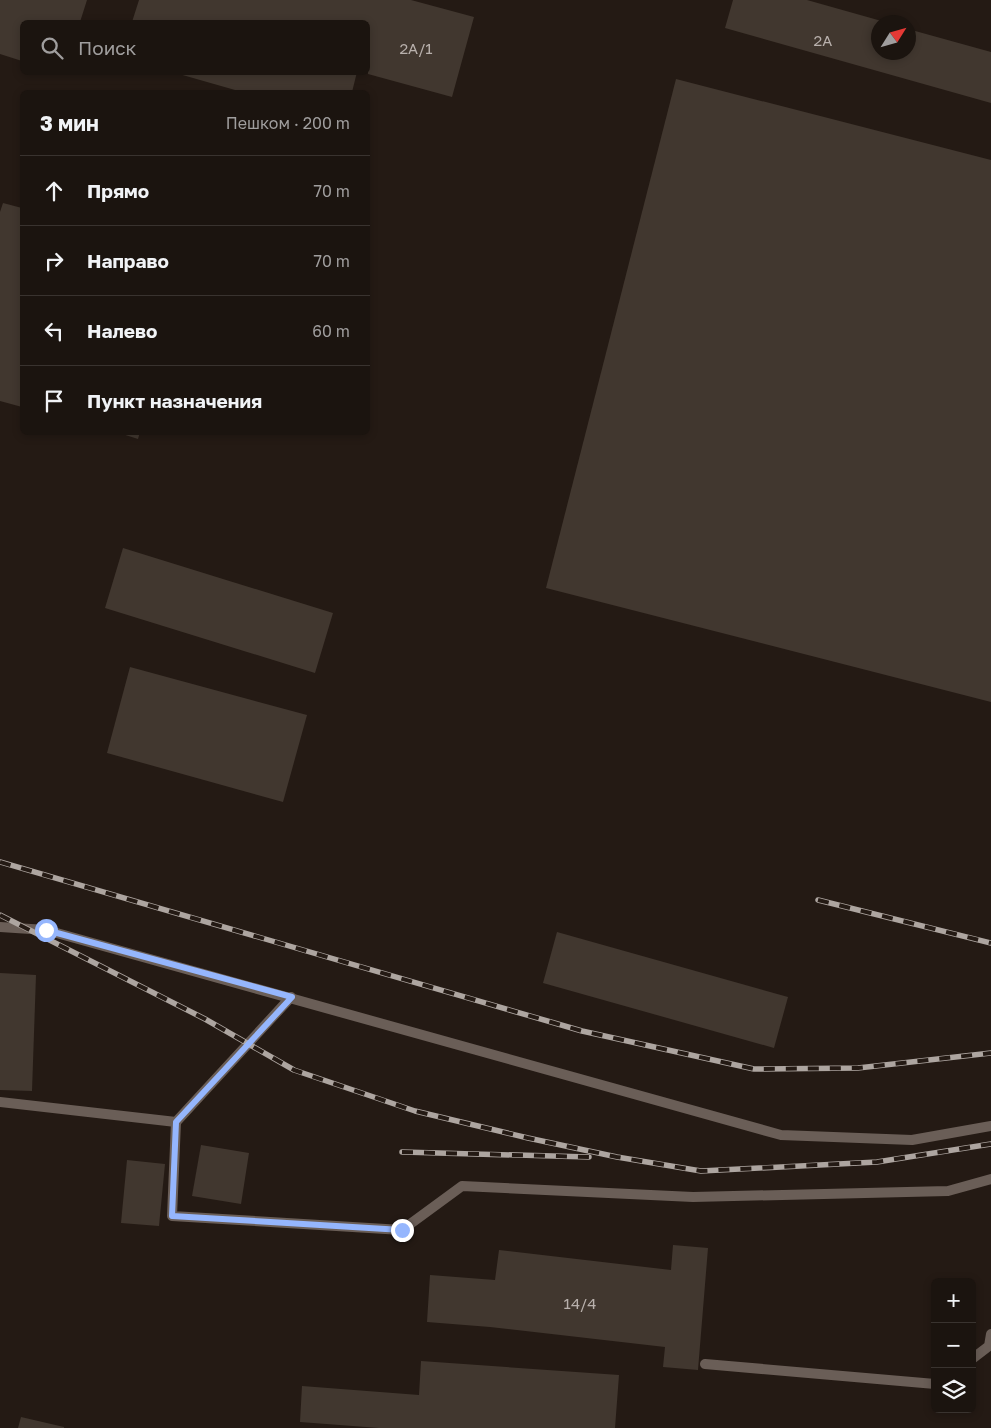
<!DOCTYPE html>
<html lang="ru">
<head>
<meta charset="utf-8">
<style>
	body { margin:0; font-family:"Golos Text",sans-serif; background:#241d18; color:#f1f3f6 }
	.controls { position:absolute; right:15px; bottom:15px; display:grid; overflow:hidden; border-radius:8px; box-shadow:0 2px 8px #0003 }
	.controls button { width:45px; height:45px; display:grid; place-items:center; padding:0; border:0; border-bottom:1px solid #39332f; background:#1b140f; color:#f1f3f6; font:25px sans-serif }
	.compass { position:absolute; left:871px; top:15px; width:45px; height:45px; border-radius:50%; background:#1b140f; box-shadow:0 2px 8px #0003; rotate:53deg }
	.stop { position:absolute; width:15px; height:15px; margin:-11px; border:4px solid #95b6fd; border-radius:50%; background:#fff }
	.stop.end { background:#95b6fd; border-color:#fff; box-shadow:0 1px 5px #0008 }
	.list { margin:0; padding:0; list-style:none }
	h2 { display:flex; justify-content:space-between; align-items:center; height:65px; margin:0; padding:0 20px; font-size:21px }
	h2 small { font-size:16px; font-weight:400; color:#a09e9e }
	.list li { display:grid; grid-template-columns:32px 1fr auto; gap:15px; align-items:center; box-sizing:border-box; height:70px; padding:0 20px; border-top:1px solid #39332f }
	.list b { display:block; font-size:19px; white-space:nowrap }
	.list em { font-size:16px; font-style:normal; color:#a09e9e }
	.icon { flex:none; width:28px; height:28px; fill:none; stroke:currentColor; stroke-width:2; stroke-linecap:round; stroke-linejoin:round }
	.map { position:relative; flex:none; width:991px; height:1428px; overflow:hidden }
	.search { position:absolute; background:#1b140f; box-shadow:0 2px 8px #0003; left:20px; top:20px; width:350px; height:55px; display:flex; align-items:center; gap:12px; box-sizing:border-box; padding:0 18px; border-radius:8px; color:#a09e9e; font-size:19px }
	.panel { position:absolute; background:#1b140f; box-shadow:0 2px 8px #0003; left:20px; top:90px; width:350px; height:345px; border-radius:8px }
	.map>svg:first-child { display:block }
	.building { fill:#41372f }
	.lines { fill:none; stroke-linecap:round; stroke-linejoin:round }
	.service { stroke:#6a5e57; stroke-width:10 }
	.rail-casing { stroke:#ada5a0; stroke-width:5.5 }
	.rail { stroke:#241a14; stroke-width:4; stroke-dasharray:11; stroke-linecap:butt }
	.route { stroke:#95b6fd; stroke-width:6 }
	.labels { text-anchor:middle; dominant-baseline:central; stroke-width:4; stroke-linejoin:round; paint-order:stroke }
	.number-label { font-size:15px; fill:#b8b0ac }
</style>
</head>
<body>
<div class="map">
<svg width="991" height="1428" viewBox="0 0 991 1428">
	<rect width="100%" height="100%" fill="#241a14"/>
	<g class="building">
		<path d="M 0,0 L 87,0 L 80,22 L 22,22 L 22,61 L 0,54 Z"/>
		<path d="M 139,0 L 411,0 L 474,17 L 452,97 L 368,74 L 368,22 L 132,22 Z"/>
		<path d="M 733,0 L 807,0 L 885,22 L 878,22 L 878,52 L 908,52 L 908,29 L 991,52 L 991,103 L 725,28 Z"/>
		<path d="M 172,72 L 357,72 L 352,92 L 242,92 Z"/>
		<path d="M 676,79 L 991,160 L 991,702 L 546,588 Z"/>
		<path d="M 3,203 L 22,208 L 22,407 L 0,401 L 0,212 Z"/>
		<path d="M 116,432 L 140,432 L 138,439 Z"/>
		<path d="M 123,548 L 333,613 L 315,673 L 105,608 Z"/>
		<path d="M 130,667 L 307,715 L 283,802 L 107,753 Z"/>
		<path d="M 557,932 L 788,997 L 774,1048 L 543,983 Z"/>
		<path d="M 0,973 L 36,975 L 32,1091 L 0,1090 Z"/>
		<path d="M 201,1145 L 249,1153 L 241,1204 L 192,1196 Z"/>
		<path d="M 127,1160 L 165,1164 L 159,1226 L 121,1223 Z"/>
		<path d="M 673,1245 L 708,1248 L 698,1370 L 663,1367 L 665,1347 L 490,1327 L 427,1322 L 430,1275 L 495,1280 L 499,1250 L 671,1270 Z"/>
		<path d="M 421,1361 L 619,1375 L 615,1428 L 379,1428 L 300,1422 L 302,1386 L 419,1395 Z"/>
		<path d="M 21,1417 L 64,1427 L 64,1428 L 18,1428 Z"/>
	</g>
	<g class="lines">
		<g class="service">
			<path d="M 0,927 L 46,930 L 781,1135 L 912,1140 L 991,1126"/>
			<path d="M 0,1102 L 176,1122 L 291,997"/>
			<path d="M 176,1122 L 172,1216 L 402,1230 L 462,1186 L 693,1197 L 948,1191 L 991,1179"/>
			<path d="M 972,1359 L 989,1346 L 991,1334"/>
			<path d="M 705,1364 L 935,1384"/>
		</g>
		<g class="rail-casing">
			<g id="rail">
				<path d="M 0,862 L 582,1031 L 754,1069 L 858,1068 L 991,1053"/>
				<path d="M 818,900 L 991,943"/>
				<path d="M 0,915 L 205,1019 L 294,1070 L 415,1111 L 528,1138 L 617,1157 L 701,1171 L 877,1162 L 991,1144"/>
				<path d="M 402,1152 L 589,1157"/>
			</g>
		</g>
		<use href="#rail" class="rail"/>
	</g>
	<g class="lines">
		<path class="route" d="M 46,930 L 292,997 L 176,1122 L 172,1216 L 402,1230"/>
	</g>
	<g class="labels">
		<g class="number-label">
			<text x="823" y="40">2А</text>
			<text x="416" y="48">2А/1</text>
			<text x="580" y="1303">14/4</text>
		</g>
	</g>
</svg>
<div class="controls">
<button>+</button>
<button>−</button>
<button><svg class="icon" aria-label="layers" viewBox="0 0 24 24"><path d="M12 4l9 5-9 5-9-5zM3 14l9 5 9-5"/></svg></button>
</div>
<svg class="compass" viewBox="-18 -18 36 36"><path d="M0-13l5 13h-10z" fill="#e53935"/><path d="M0 13l5-13h-10z" fill="#a09e9e"/></svg>
<div class="stop" style="left:46px;top:930px"></div>
<div class="stop end" style="left:402px;top:1230px"></div>
<div class="search"><svg class="icon" aria-label="search" viewBox="0 0 24 24"><circle cx="10" cy="10" r="6"/><path d="M15 15l6 6"/></svg>Поиск</div>
<section class="panel">
<h2>3 мин<small>Пешком · 200 m</small></h2>
<ul class="list">
<li><svg class="icon" aria-label="ahead" viewBox="0 0 24 24"><path d="M12 20V5M6 11l6-6 6 6"/></svg><div><b>Прямо</b></div><em>70 m</em></li>
<li><svg class="icon" aria-label="right" viewBox="0 0 24 24"><path d="M7 20v-9h11M14 6l5 5-5 5"/></svg><div><b>Направо</b></div><em>70 m</em></li>
<li><svg class="icon" aria-label="left" viewBox="0 0 24 24"><path d="M17 20v-9H6M10 6l-5 5 5 5"/></svg><div><b>Налево</b></div><em>60 m</em></li>
<li><svg class="icon" aria-label="arrive" viewBox="0 0 24 24"><path d="M6 21V4h12l-3 4 3 4H6"/></svg><div><b>Пункт назначения</b></div></li>
</ul>
</section>
</div>
</body>
</html>
